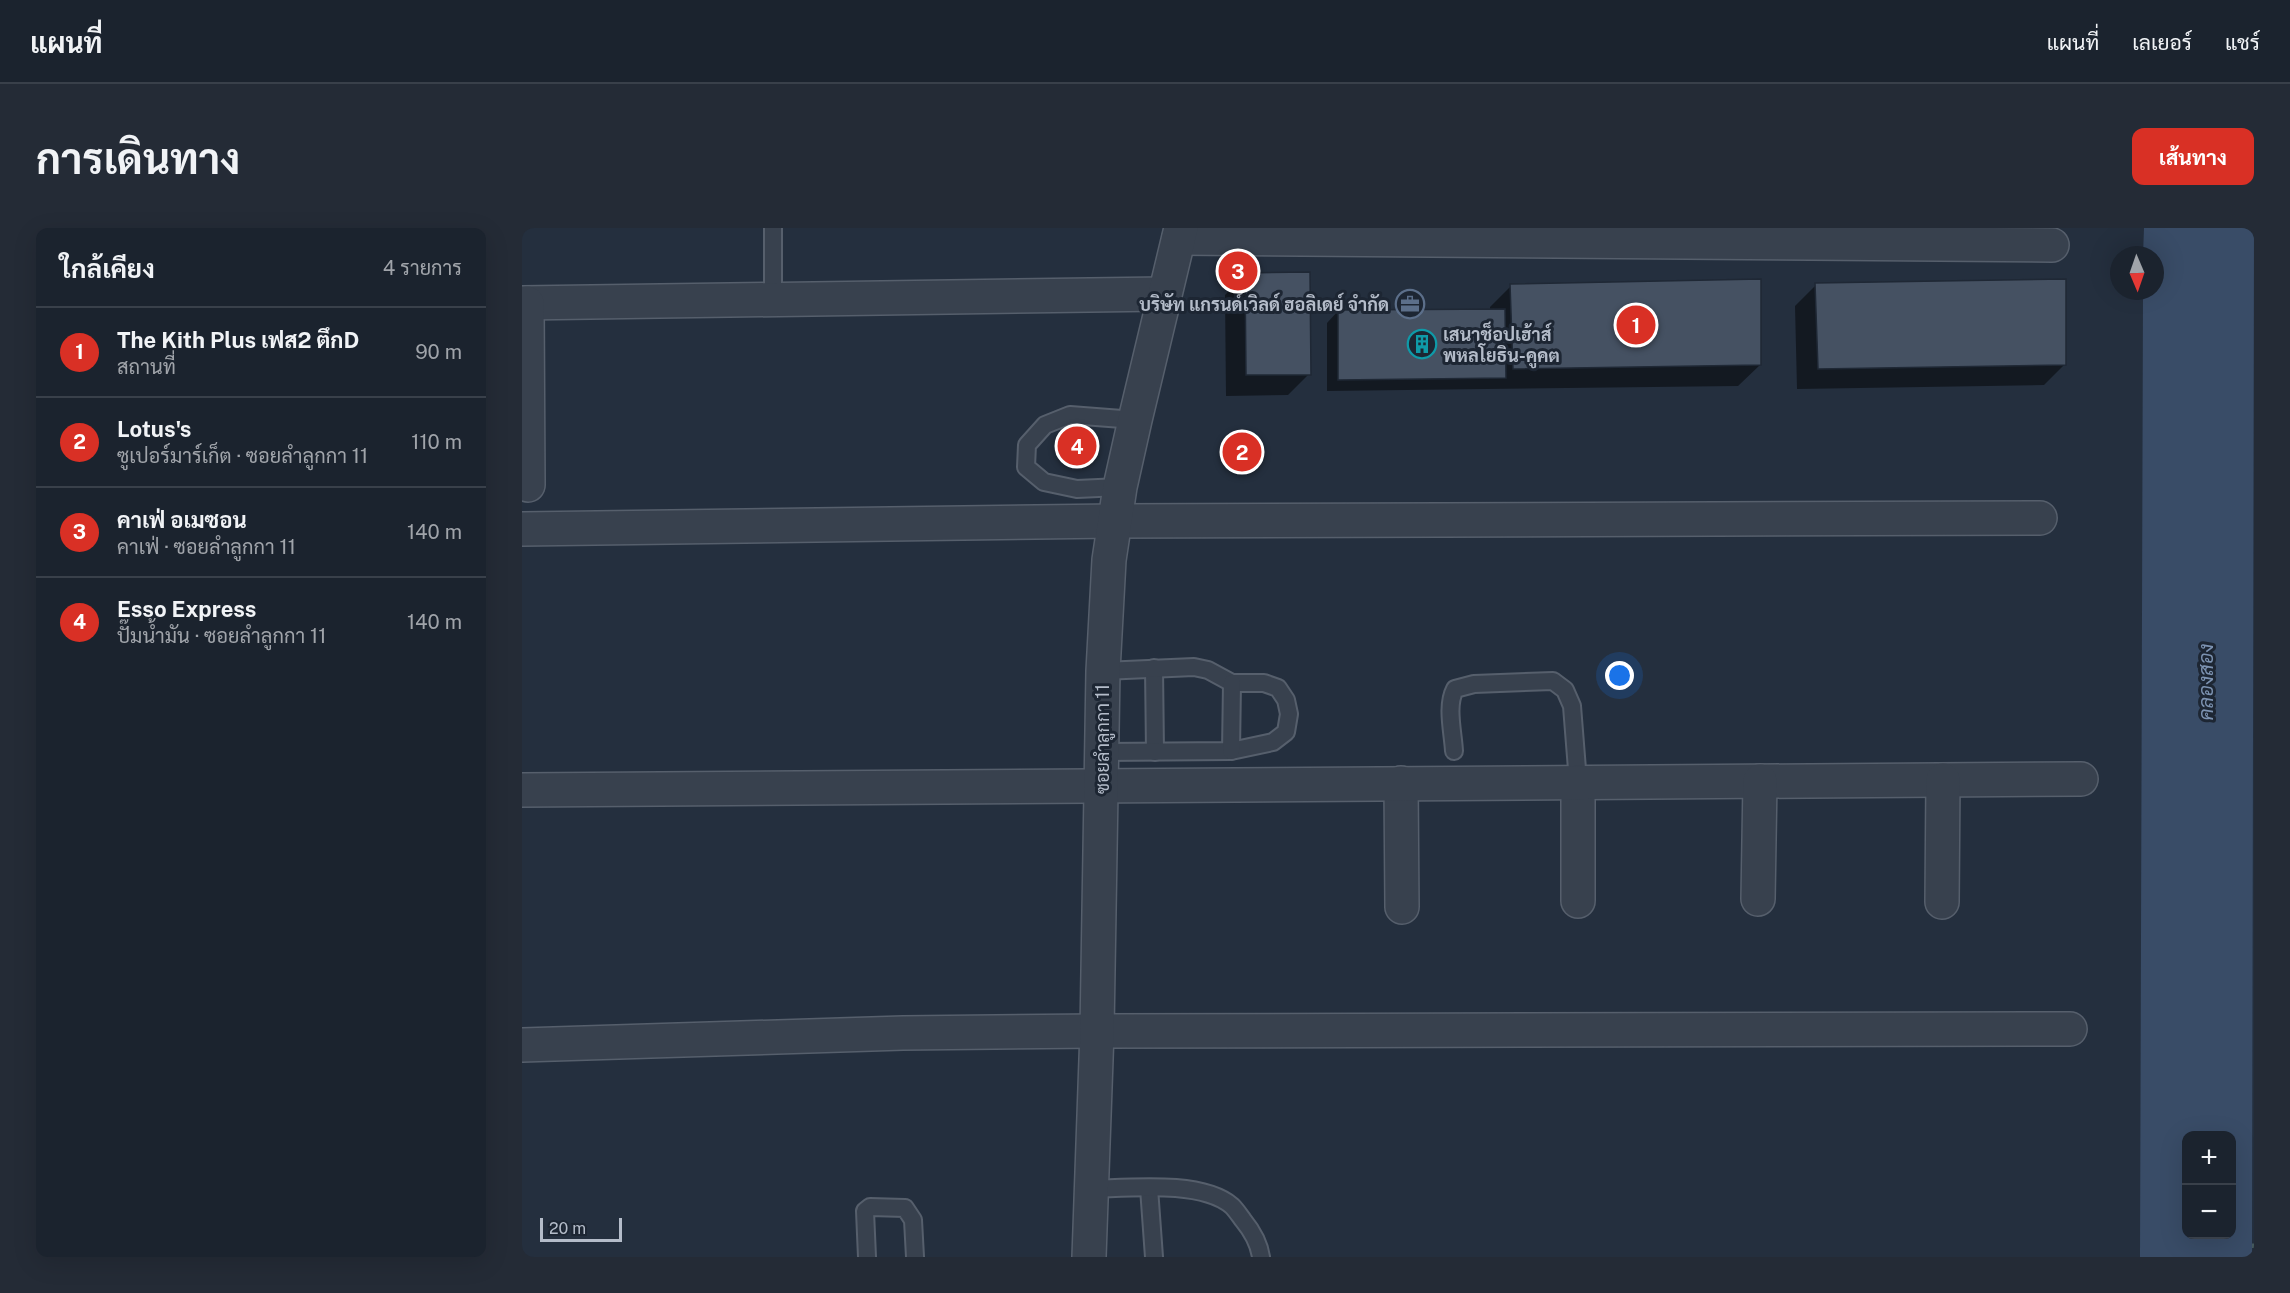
<!DOCTYPE html>
<html lang="th">
<head>
<meta charset="utf-8">
<style>
	body { margin:0; font-family:"Public Sans",Sarabun,sans-serif; background:#242b36; color:#f1f3f6 }
	.controls { position:absolute; right:18px; bottom:18px; display:grid; overflow:hidden; border-radius:12px; box-shadow:0 6px 24px #0002 }
	.controls button { width:54px; height:54px; display:grid; place-items:center; padding:0; border:0; border-bottom:2px solid #39404a; background:#1b232e; color:#f1f3f6; font:30px sans-serif }
	.compass { position:absolute; left:1588px; top:18px; width:54px; height:54px; border-radius:50%; background:#1b232e; box-shadow:0 6px 24px #0002; rotate:178deg }
	.scale { position:absolute; left:18px; bottom:15px; width:82px; box-sizing:border-box; padding-left:6px; border:3px solid #b4bcc9; border-top:0; font-size:16px; line-height:21px; white-space:nowrap; color:#b4bcc9; -webkit-text-stroke:4px #1d2633; paint-order:stroke }
	.you { position:absolute; left:1098px; top:448px; width:21px; height:21px; margin:-15px; border:4px solid #fff; border-radius:50%; background:#1a73e8; box-shadow:0 0 0 9px #1a73e833 }
	.badge { display:grid; place-items:center; width:39px; height:39px; border-radius:50%; background:#d93025; color:#fff; font-size:20px; font-weight:700 }
	.pin { position:absolute; translate:-50% -50%; border:3px solid #fff; box-shadow:0 2px 6px #0006 }
	.list { margin:0; padding:0; list-style:none }
	h2 { display:flex; justify-content:space-between; align-items:center; height:78px; margin:0; padding:0 24px; font-size:26px }
	h2 small { font-size:20px; font-weight:400; color:#a0a4aa }
	.list li { display:grid; grid-template-columns:39px 1fr auto; gap:18px; align-items:center; box-sizing:border-box; height:90px; padding:0 24px; border-top:2px solid #39404a }
	.list b { display:block; font-size:22px; white-space:nowrap }
	.list p { margin:0; font-size:20px; white-space:nowrap; color:#a0a4aa }
	.list em { font-size:20px; font-style:normal; color:#a0a4aa }
	.map { position:relative; flex:none; width:1732px; height:1029px; overflow:hidden; border-radius:12px }
	header { display:flex; align-items:center; gap:36px; box-sizing:border-box; height:84px; padding:0 30px; background:#1b232e; border-bottom:2px solid #39404a }
	header strong { font-size:28px }
	nav { display:flex; gap:33px; margin-inline-start:auto; font-size:21px }
	.intro { display:flex; align-items:center; justify-content:space-between; box-sizing:border-box; height:144px; padding:0 36px }
	h1 { margin:0; font-size:42px }
	.button { padding:15px 27px; border-radius:12px; background:#d93025; color:#fff; font-size:21px; font-weight:700 }
	main { display:flex; gap:36px; padding:0 36px }
	aside { flex:1; background:#1b232e; border-radius:12px; box-shadow:0 6px 24px #0002 }
	.map>svg:first-child { display:block }
	.water { fill:#394c67; fill-rule:evenodd }
	.shadow { fill:#0007 }
	.building { fill:#455162; stroke:#1f2835; stroke-width:1.5 }
	.lines { fill:none; stroke-linecap:round; stroke-linejoin:round }
	.service-casing { stroke:#565f6c; stroke-width:20 }
	.minor-casing { stroke:#565f6c; stroke-width:36 }
	.tertiary-casing { stroke:#565f6c; stroke-width:36 }
	.path { stroke:#44595c; stroke-width:4; stroke-dasharray:4.5 4.5; stroke-linecap:butt }
	.service { stroke:#38414e; stroke-width:16 }
	.minor { stroke:#38414e; stroke-width:33 }
	.tertiary { stroke:#38414e; stroke-width:33 }
	.labels { text-anchor:middle; dominant-baseline:central; stroke-width:6; stroke-linejoin:round; paint-order:stroke }
	.poi-label { font-size:18px; font-weight:bold; fill:#b4bcc9; stroke:#1d2633; text-anchor:end }
	.street-label { font-size:18px; fill:#b4bcc9; stroke:#1d2633 }
	.water-label { font-size:20px; font-style:italic; fill:#7c92b1; stroke:#1d2633 }
</style>
</head>
<body>
<header>
<strong>แผนที่</strong>
<nav><a>แผนที่</a><a>เลเยอร์</a><a>แชร์</a></nav>
</header>
<div class="intro"><h1>การเดินทาง</h1><a class="button">เส้นทาง</a></div>
<main>
<aside>
<h2>ใกล้เคียง<small>4 รายการ</small></h2>
<ul class="list">
<li><span class="badge">1</span><div><b>The Kith Plus เฟส2 ตึกD</b><p>สถานที่</p></div><em>90 m</em></li>
<li><span class="badge">2</span><div><b>Lotus's</b><p>ซูเปอร์มาร์เก็ต · ซอยลำลูกกา 11</p></div><em>110 m</em></li>
<li><span class="badge">3</span><div><b>คาเฟ่ อเมซอน</b><p>คาเฟ่ · ซอยลำลูกกา 11</p></div><em>140 m</em></li>
<li><span class="badge">4</span><div><b>Esso Express</b><p>ปั๊มน้ำมัน · ซอยลำลูกกา 11</p></div><em>140 m</em></li>
</ul>
</aside>
<div class="map">
<svg width="1732" height="1029" viewBox="0 0 1732 1029">
	<rect width="100%" height="100%" fill="#242f3e"/>
	<path class="water" d="M 1622,0 L 1732,0 L 1730,1029 L 1618,1029 L 1621,63 L 1633,63 L 1633,27 L 1621,27 ZM 1664,908 L 1710,908 L 1710,1006 L 1664,1006 Z"/>
	<g class="shadow">
		<path d="M 724,46 L 787,146 L 766,167 L 704,168 L 703,67 Z"/>
		<path d="M 1294,57 L 1543,136 L 1522,157 L 1275,161 L 1273,78 Z"/>
		<path d="M 989,58 L 1238,137 L 1216,158 L 805,163 L 805,95 L 816,83 L 968,82 L 968,79 Z"/>
	</g>
	<g class="building">
		<path d="M 788,44 L 789,147 L 724,147 L 723,45 Z"/>
		<path d="M 1239,51 L 1239,137 L 991,141 L 988,56 Z"/>
		<path d="M 1544,51 L 1544,137 L 1296,141 L 1293,55 Z"/>
		<path d="M 983,81 L 984,150 L 816,152 L 816,82 Z"/>
	</g>
	<g class="lines">
		<g class="service-casing">
			<g id="service">
				<path d="M 251,72 L 251,0"/>
				<path d="M 598,259 L 555,261 L 522,254 L 504,239 L 505,217 L 523,197 L 548,187 L 613,192"/>
				<path d="M 632,440 L 633,524"/>
				<path d="M 581,443 L 672,439 L 686,442 L 710,455 L 742,455 L 756,460 L 764,472 L 767,486 L 764,504 L 751,514 L 709,523 L 581,524"/>
				<path d="M 709,523 L 710,455"/>
				<path d="M 932,523 C 931,504 924,478 933,461 L 952,456 L 1031,453 L 1043,462 L 1050,478 L 1056,554"/>
				<path d="M 627,960 L 632,1029"/>
				<path d="M 570,961 C 607,960 680,952 710,978 C 714,982 718,988 721,992 C 730,1003 737,1015 739,1029"/>
				<path d="M 345,1029 L 343,983 L 348,979 L 383,980 L 391,992 L 393,1029"/>
			</g>
		</g>
		<g class="minor-casing">
			<g id="minor">
				<path d="M 657,10 L 1530,17"/>
				<path d="M 0,75 L 642,66"/>
				<path d="M 5,75 L 6,257"/>
				<path d="M 0,301 L 593,293 L 1518,290"/>
				<path d="M 1056,554 L 1056,673"/>
				<path d="M 879,555 L 880,679"/>
				<path d="M 0,562 L 1559,551"/>
				<path d="M 1236,671 L 1238,553"/>
				<path d="M 1420,674 L 1421,552"/>
				<path d="M 0,817 L 381,805 L 575,803 L 1548,801"/>
			</g>
		</g>
		<g class="tertiary-casing">
			<path id="tertiary" d="M 567,1029 L 575,803 L 581,443 L 587,332 L 598,259 L 613,192 L 659,0"/>
		</g>
		<path class="path" d="M 1732,1029 L 1732,1015"/>
		<use href="#service" class="service"/>
		<use href="#minor" class="minor"/>
		<use href="#tertiary" class="tertiary"/>
	</g>
	<defs>
		<g id="office-ring" transform="scale(1.5)"><circle r="9.5" fill="#1d2633" stroke="#5c6f8a" stroke-width="1.5"/><path d="M-6-3h4V-5.5h4V-3h4V5H-6ZM-1-4.5V-3h2v-1.5ZM-6 0V1H6V0Z" fill="#5c6f8a"/></g>
		<g id="building-ring" transform="scale(1.5)"><circle r="9.5" fill="#1d2633" stroke="#0f9aa8" stroke-width="1.5"/><path d="M-4-6H4V6H1V3H-1V6H-4ZM-2.5-4.3h1.7v1.8h-1.7ZM.8-4.3h1.7v1.8H.8ZM-2.5-1h1.7V.8h-1.7ZM.8-1h1.7V.8H.8Z" fill="#0f9aa8"/></g>
	</defs>
	<g fill-rule="evenodd">
		<use href="#office-ring" x="888" y="76"/>
		<use href="#building-ring" x="900" y="116"/>
	</g>
	<g class="labels">
		<g class="poi-label">
			<text x="867" y="76">บริษัท แกรนด์เวิลด์ ฮอลิเดย์ จำกัด</text>
			<text x="921" y="106" text-anchor="start">เสนาช็อปเฮ้าส์<tspan x="921" dy="21">พหลโยธิน-คูคต</tspan></text>
		</g>
		<g class="street-label">
			<text transform="translate(580 511) rotate(-90)">ซอยลำลูกกา 11</text>
		</g>
		<g class="water-label">
			<text transform="translate(1684 454) rotate(-90)">คลองสอง</text>
		</g>
	</g>
</svg>
<div class="controls">
<button>+</button>
<button>−</button>
</div>
<svg class="compass" viewBox="-18 -18 36 36"><path d="M0-13l5 13h-10z" fill="#e53935"/><path d="M0 13l5-13h-10z" fill="#a0a4aa"/></svg>
<div class="scale">20 m</div>
<div class="you"></div>
<div class="pin badge" style="left:1114px;top:97px">1</div>
<div class="pin badge" style="left:720px;top:224px">2</div>
<div class="pin badge" style="left:716px;top:43px">3</div>
<div class="pin badge" style="left:555px;top:218px">4</div>
</div>
</main>
</body>
</html>
